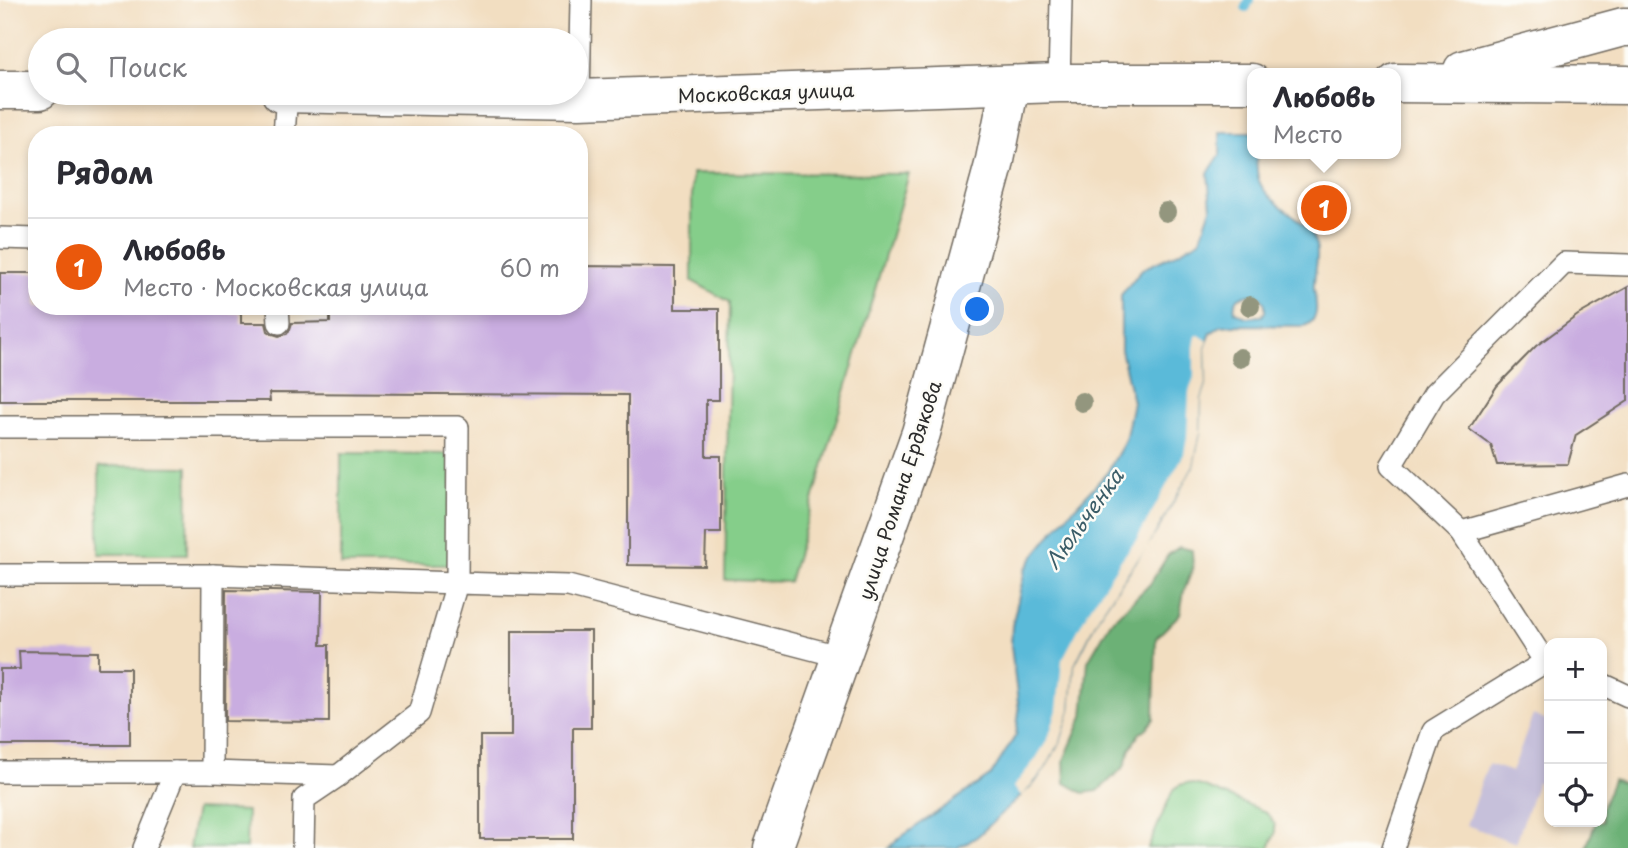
<!DOCTYPE html>
<html lang="ru">
<head>
<meta charset="utf-8">
<style>
	body { margin:0; font-family:"Playpen Sans",sans-serif; background:#f2f2f3; color:#2b2b33 }
	.controls { position:absolute; right:21px; bottom:21px; display:grid; overflow:hidden; border-radius:14px; box-shadow:0 4px 10px #0003 }
	.controls button { width:63px; height:63px; display:grid; place-items:center; padding:0; border:0; border-bottom:2px solid #e1e1e2; background:#fff; color:#2b2b33; font:35px sans-serif }
	.you { position:absolute; left:978px; top:310px; width:24px; height:24px; margin:-18px; border:5px solid #fff; border-radius:50%; background:#1a73e8; box-shadow:0 0 0 10px #1a73e833 }
	.badge { display:grid; place-items:center; width:46px; height:46px; border-radius:50%; background:#ea580c; color:#fff; font-size:23px; font-weight:700 }
	.pin { position:absolute; translate:-50% -50%; border:4px solid #fff; box-shadow:0 2px 7px #0006 }
	.popup { position:absolute; left:1247px; top:68px; width:154px; height:91px; box-sizing:border-box; display:grid; place-content:center; border-radius:14px; background:#fff; filter:drop-shadow(0 2px 5px #0005); font-size:23px; white-space:nowrap; color:#7c7c81 }
	.popup b { font-size:26px; color:#2b2b33 }
	.popup::after { content:''; position:absolute; left:50%; top:100%; margin-left:-14px; border:14px solid transparent; border-top-color:#fff }
	.list { margin:0; padding:0; list-style:none }
	h2 { display:flex; justify-content:space-between; align-items:center; height:91px; margin:0; padding:0 28px; font-size:30px }
	h2 small { font-size:23px; font-weight:400; color:#7c7c81 }
	.list li { display:grid; grid-template-columns:46px 1fr auto; gap:21px; align-items:center; box-sizing:border-box; height:98px; padding:0 28px; border-top:2px solid #e1e1e2 }
	.list b { display:block; font-size:26px; white-space:nowrap }
	.list p { margin:0; font-size:23px; white-space:nowrap; color:#7c7c81 }
	.list em { font-size:23px; font-style:normal; color:#7c7c81 }
	.icon { flex:none; width:38px; height:38px; fill:none; stroke:currentColor; stroke-width:2; stroke-linecap:round; stroke-linejoin:round }
	.map { position:relative; flex:none; width:1628px; height:848px; overflow:hidden }
	.search { position:absolute; background:#fff; box-shadow:0 4px 10px #0003; left:28px; top:28px; width:560px; height:77px; display:flex; align-items:center; gap:18px; box-sizing:border-box; padding:0 24px; border-radius:38px; color:#7c7c81; font-size:26px }
	.panel { position:absolute; background:#fff; box-shadow:0 4px 10px #0003; left:28px; top:126px; width:560px; height:189px; border-radius:28px }
	.map>svg:first-child { display:block }
	.industrial { fill:#c6c0da }
	.green { fill:#85ce8a; stroke:#587c5a; stroke-width:2 }
	.forest { fill:#6cb176; stroke:#4c6e50; stroke-width:2 }
	.water { fill:#5abad9; stroke:#427282; stroke-width:2; fill-rule:evenodd }
	.pier { fill:#f2dec1 }
	.lines { fill:none; stroke-linecap:round; stroke-linejoin:round }
	.stream { stroke:#5abad9; stroke-width:10 }
	.building { fill:#c9ade0 }
	.service-casing { stroke:#716a60; stroke-width:24 }
	.tertiary-casing { stroke:#716a60; stroke-width:41 }
	.secondary-casing { stroke:#716a60; stroke-width:41 }
	.service { stroke:#fff; stroke-width:21 }
	.tertiary { stroke:#fff; stroke-width:38 }
	.secondary { stroke:#fff; stroke-width:38 }
	.tree { fill:#93967e }
	.labels { text-anchor:middle; dominant-baseline:central; stroke-width:5; stroke-linejoin:round; paint-order:stroke }
	.street-label { font-size:19px; fill:#2b2b2b; stroke:#fdfcf7 }
	.water-label { font-size:21px; font-style:italic; fill:#3b5d68; stroke:#fdfcf7 }
</style>
</head>
<body>
<div class="map">
<svg width="1628" height="848" viewBox="0 0 1628 848">
	<rect width="100%" height="100%" fill="#fdfcf7"/>
	<filter id="ink" filterUnits="userSpaceOnUse"><feTurbulence type="fractalNoise" baseFrequency=".0143" numOctaves="2"/><feDisplacementMap in="SourceGraphic" scale="14" xChannelSelector="R" yChannelSelector="G"/><feConvolveMatrix kernelMatrix="1 2 1 2 8 2 1 2 1" color-interpolation-filters="sRGB"/></filter>
	<filter id="wash" filterUnits="userSpaceOnUse"><feTurbulence type="fractalNoise" baseFrequency=".00686" numOctaves="4" result="noise"/><feDisplacementMap in="SourceGraphic" scale="28" xChannelSelector="R" yChannelSelector="G"/><feGaussianBlur stdDeviation="1.57" result="paint"/><feColorMatrix in="noise" values="0 0 0 0 0 0 0 0 0 0 0 0 0 0 0 0 0 1.4 0 .05"/><feComposite in="paint" operator="in"/></filter>
	<g filter="url(#wash)">
		<rect width="100%" height="100%" fill="#f2dec1"/>
		<path class="industrial" d="M 1533,715 L 1549,722 L 1549,786 L 1537,782 L 1516,843 L 1466,825 L 1488,764 L 1512,772 Z"/>
		<g class="green">
			<path d="M 692,173 L 909,174 L 789,582 L 725,580 L 730,302 L 692,281 Z"/>
			<path d="M 341,453 L 452,454 L 452,565 L 341,565 Z"/>
			<path d="M 99,466 L 188,467 L 187,554 L 99,554 Z"/>
			<path d="M 1187,783 L 1202,786 L 1266,812 L 1275,825 L 1275,834 L 1269,848 L 1148,848 L 1173,790 L 1180,785 Z"/>
			<path d="M 196,809 L 247,811 L 246,848 L 189,848 Z"/>
		</g>
		<g class="forest">
			<path d="M 1179,547 L 1192,550 L 1193,568 L 1184,591 L 1180,614 L 1156,638 L 1154,719 L 1147,728 L 1139,734 L 1130,749 L 1124,767 L 1098,791 L 1083,793 L 1065,783 L 1064,760 L 1083,716 L 1088,661 L 1110,623 L 1150,584 L 1168,555 Z"/>
			<path d="M 1613,780 L 1628,785 L 1628,848 L 1586,848 L 1596,822 L 1602,822 L 1602,808 Z"/>
		</g>
		<path class="water" d="M 1220,132 L 1252,132 L 1252,154 L 1256,154 C 1257,162 1256,173 1259,181 C 1270,208 1308,215 1316,245 C 1320,260 1313,275 1314,289 C 1316,303 1321,320 1304,326 L 1234,325 L 1221,326 L 1211,333 L 1205,348 L 1206,384 L 1201,399 L 1200,433 L 1193,466 L 1158,529 L 1099,615 L 1084,646 L 1074,665 L 1070,710 L 1060,742 L 1044,770 L 1035,782 L 978,836 L 967,843 L 956,848 L 889,848 L 901,837 L 991,775 L 1016,735 L 1019,711 L 1011,646 L 1012,626 L 1025,570 L 1036,553 L 1063,520 L 1107,473 L 1125,441 L 1133,402 L 1121,350 L 1121,295 L 1142,269 L 1173,255 L 1200,240 L 1211,208 L 1208,173 L 1220,155 ZM 1246,295 L 1260,297 L 1265,304 L 1265,312 L 1262,316 L 1246,317 L 1235,312 C 1233,302 1236,298 1246,295 Z"/>
		<path class="pier" d="M 1199,335 L 1208,341 L 1205,348 L 1206,384 L 1201,399 L 1200,433 L 1193,466 L 1146,549 L 1132,566 L 1099,615 L 1074,665 L 1070,710 L 1060,742 L 1044,770 L 1022,796 L 1013,787 L 1035,760 L 1048,739 L 1057,710 L 1062,660 L 1088,611 L 1121,560 L 1137,539 L 1184,454 L 1187,438 L 1189,392 L 1194,377 L 1194,347 L 1196,336 Z"/>
		<g class="lines">
			<path class="stream" d="M 1246,7 L 1249,0"/>
		</g>
		<g id="blocks">
			<g class="building">
				<path d="M 579,266 L 675,267 L 675,309 L 719,309 L 719,400 L 706,400 L 706,456 L 721,456 L 721,533 L 706,533 L 705,566 L 628,565 L 628,395 L 269,393 L 270,401 L 0,401 L 0,273 L 37,273 L 37,306 L 224,306 L 224,313 L 241,313 L 241,323 L 266,323 L 268,331 L 273,334 L 279,336 L 287,334 L 290,329 L 292,323 L 330,322 L 330,306 L 579,306 Z"/>
				<path d="M 1628,287 L 1628,401 L 1576,435 L 1568,464 L 1497,465 L 1491,445 L 1469,429 L 1497,386 L 1536,346 L 1578,315 Z"/>
				<path d="M 226,590 L 322,592 L 321,645 L 329,645 L 329,722 L 225,721 Z"/>
				<path d="M 511,631 L 591,631 L 591,728 L 573,728 L 573,839 L 480,839 L 480,736 L 511,736 Z"/>
				<path d="M 19,651 L 98,652 L 98,668 L 130,668 L 130,745 L 0,745 L 0,669 L 20,669 Z"/>
			</g>
		</g>
	</g>
	<g filter="url(#ink)">
		<use href="#blocks" fill-opacity="0" stroke="#716a60" stroke-width="2"/>
		<g class="lines">
			<g class="service-casing">
				<g id="service">
					<path d="M 1059,83 L 1061,0"/>
					<path d="M 579,99 L 581,0"/>
					<path d="M 284,135 L 287,93"/>
					<path d="M 0,238 L 37,239"/>
					<path d="M 1628,265 L 1564,263 L 1434,394 L 1391,466 L 1461,532 L 1628,485"/>
					<path d="M 278,306 L 279,323"/>
					<path d="M 0,427 L 458,427 L 457,583 L 213,575 L 0,575"/>
					<path d="M 1602,684 L 1628,696"/>
					<path d="M 0,772 L 212,772 L 338,776"/>
					<path d="M 212,772 L 213,575"/>
					<path d="M 144,848 L 175,772"/>
					<path d="M 303,848 L 304,799 L 338,776 L 419,713 L 457,583 L 568,586 L 842,657"/>
					<path d="M 1393,848 L 1433,731 L 1545,662 L 1461,532"/>
				</g>
			</g>
			<g class="tertiary-casing">
				<path id="tertiary" d="M 773,848 L 921,433 L 994,165 L 1010,85"/>
			</g>
			<g class="secondary-casing">
				<g id="secondary">
					<path d="M 1463,70 L 1623,27 L 1628,27"/>
					<path d="M 1396,83 L 1628,85"/>
					<path d="M 0,90 L 40,90"/>
					<path d="M 281,93 L 579,99 L 1059,83 L 1252,83"/>
				</g>
			</g>
			<use href="#service" class="service"/>
			<use href="#tertiary" class="tertiary"/>
			<use href="#secondary" class="secondary"/>
		</g>
		<g class="tree">
			<circle cx="1166" cy="212" r="10"/>
			<circle cx="1250" cy="306" r="10"/>
			<circle cx="1240" cy="358" r="10"/>
			<circle cx="1082" cy="402" r="10"/>
		</g>
	</g>
	<g class="labels">
		<g class="street-label">
			<text transform="translate(766 92) rotate(-2)">Московская улица</text>
			<text transform="translate(899 490) rotate(-72)">улица Романа Ердякова</text>
		</g>
		<g class="water-label">
			<text transform="translate(1083 518) rotate(-54)">Люльченка</text>
		</g>
	</g>
</svg>
<div class="controls">
<button>+</button>
<button>−</button>
<button><svg class="icon" aria-label="locate" viewBox="0 0 24 24"><circle cx="12" cy="12" r="6"/><path d="M12 2v4M12 18v4M2 12h4M18 12h4"/></svg></button>
</div>
<div class="you"></div>
<div class="pin badge" style="left:1324px;top:208px">1</div>
<div class="popup"><b>Любовь</b>Место</div>
<div class="search"><svg class="icon" aria-label="search" viewBox="0 0 24 24"><circle cx="10" cy="10" r="6"/><path d="M15 15l6 6"/></svg>Поиск</div>
<section class="panel">
<h2>Рядом<small></small></h2>
<ul class="list">
<li><span class="badge">1</span><div><b>Любовь</b><p>Место · Московская улица</p></div><em>60 m</em></li>
</ul>
</section>
</div>
</body>
</html>
